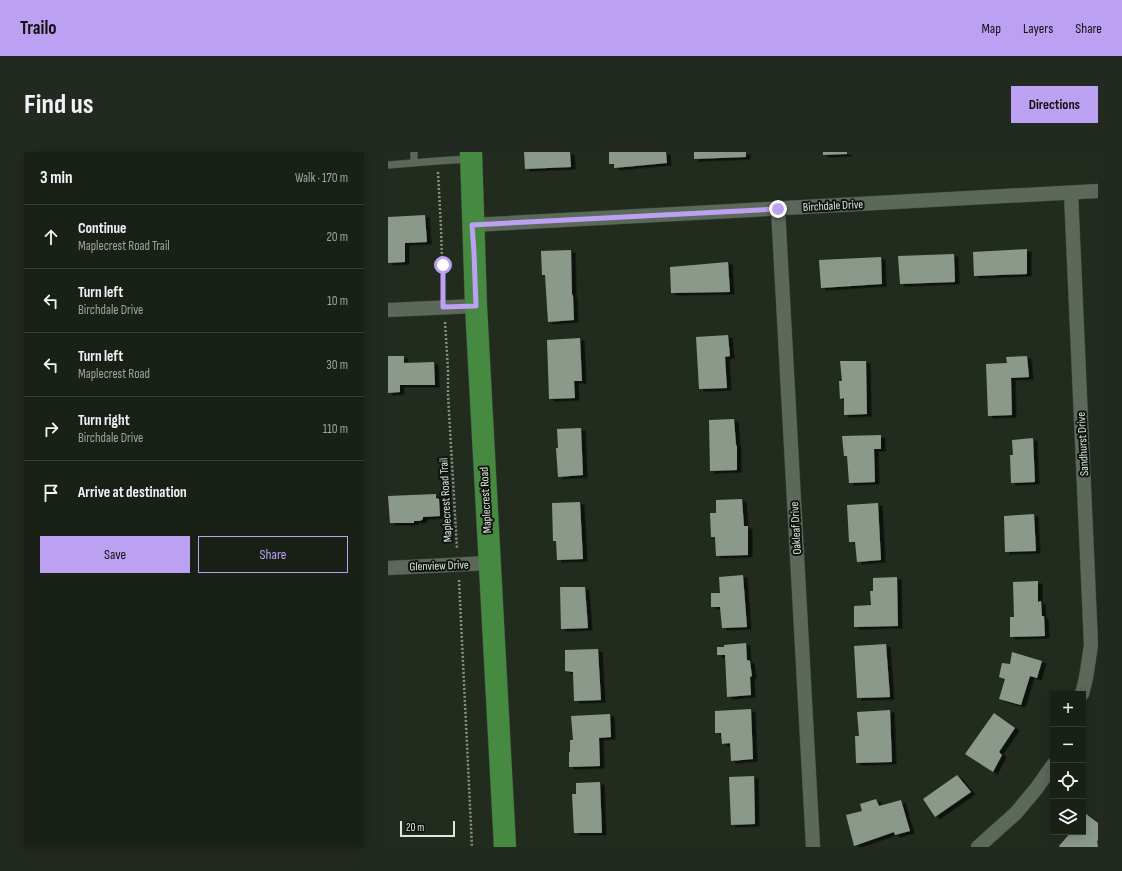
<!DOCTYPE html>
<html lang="en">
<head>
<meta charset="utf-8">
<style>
	body { margin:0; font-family:"Sofia Sans Condensed",sans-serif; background:#222920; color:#f1f3f6 }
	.controls { position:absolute; right:12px; bottom:12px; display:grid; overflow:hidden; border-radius:0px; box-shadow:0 2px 10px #0003 }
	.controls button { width:36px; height:36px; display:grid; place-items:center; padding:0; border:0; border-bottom:1px solid #373e36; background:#192117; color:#f1f3f6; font:20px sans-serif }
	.scale { position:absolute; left:12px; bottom:10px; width:55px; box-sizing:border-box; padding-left:4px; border:2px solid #dee5dd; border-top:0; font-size:11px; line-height:14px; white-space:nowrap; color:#dee5dd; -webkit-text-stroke:3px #0e130d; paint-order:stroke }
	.stop { position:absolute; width:12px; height:12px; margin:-9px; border:3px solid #bca0f2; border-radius:50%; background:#fff }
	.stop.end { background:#bca0f2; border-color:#fff; box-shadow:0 1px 4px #0008 }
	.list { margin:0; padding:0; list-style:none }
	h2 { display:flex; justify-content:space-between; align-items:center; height:52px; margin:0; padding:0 16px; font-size:17px }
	h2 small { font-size:13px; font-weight:400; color:#9fa3a1 }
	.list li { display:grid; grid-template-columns:26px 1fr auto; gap:12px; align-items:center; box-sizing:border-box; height:64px; padding:0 16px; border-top:1px solid #373e36 }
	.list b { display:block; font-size:15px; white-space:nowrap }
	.list p { margin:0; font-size:13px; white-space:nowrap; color:#9fa3a1 }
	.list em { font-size:13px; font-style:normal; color:#9fa3a1 }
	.actions { display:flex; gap:8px; padding:12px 16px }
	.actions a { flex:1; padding:9px 0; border:1px solid #bca0f2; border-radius:0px; text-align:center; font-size:14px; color:#bca0f2 }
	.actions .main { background:#bca0f2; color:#111 }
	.icon { flex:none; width:22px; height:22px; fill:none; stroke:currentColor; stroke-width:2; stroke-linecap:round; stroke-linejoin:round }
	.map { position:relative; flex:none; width:710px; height:695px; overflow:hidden; border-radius:0px }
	header { display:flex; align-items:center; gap:24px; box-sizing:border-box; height:56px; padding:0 20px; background:#bca0f2; color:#111 }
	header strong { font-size:19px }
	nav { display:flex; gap:22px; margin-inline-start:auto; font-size:14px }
	.intro { display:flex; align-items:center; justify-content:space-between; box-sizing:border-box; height:96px; padding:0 24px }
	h1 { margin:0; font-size:28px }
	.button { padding:10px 18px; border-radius:0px; background:#bca0f2; color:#111; font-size:14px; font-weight:700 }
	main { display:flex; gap:24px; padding:0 24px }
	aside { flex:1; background:#192117; border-radius:0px; box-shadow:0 2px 10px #0003 }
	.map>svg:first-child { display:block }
	.building { fill:#8b998a; filter:url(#shadow) }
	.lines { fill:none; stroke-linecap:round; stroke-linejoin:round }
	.lane-casing { stroke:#3d463c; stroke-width:8 }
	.street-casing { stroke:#3d463c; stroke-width:15 }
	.primary-casing { stroke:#3d463c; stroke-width:23 }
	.path { stroke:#879086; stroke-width:2.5; stroke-dasharray:2 2; stroke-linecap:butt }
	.lane { stroke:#5b685a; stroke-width:7 }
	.street { stroke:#5b685a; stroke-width:14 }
	.primary { stroke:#458a40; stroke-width:22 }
	.route { stroke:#bca0f2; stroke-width:5 }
	.labels { text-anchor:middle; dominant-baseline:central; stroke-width:4; stroke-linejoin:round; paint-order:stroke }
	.street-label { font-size:12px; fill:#dee5dd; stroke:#0e130d }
</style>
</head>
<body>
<header>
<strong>Trailo</strong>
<nav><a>Map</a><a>Layers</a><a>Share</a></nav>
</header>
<div class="intro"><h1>Find us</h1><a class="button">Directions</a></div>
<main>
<aside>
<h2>3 min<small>Walk · 170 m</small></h2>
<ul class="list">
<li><svg class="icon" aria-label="ahead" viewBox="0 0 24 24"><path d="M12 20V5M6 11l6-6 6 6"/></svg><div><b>Continue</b><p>Maplecrest Road Trail</p></div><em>20 m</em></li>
<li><svg class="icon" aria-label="left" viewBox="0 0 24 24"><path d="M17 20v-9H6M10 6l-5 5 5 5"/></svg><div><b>Turn left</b><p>Birchdale Drive</p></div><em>10 m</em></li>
<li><svg class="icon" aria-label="left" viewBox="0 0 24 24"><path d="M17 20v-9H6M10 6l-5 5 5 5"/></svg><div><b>Turn left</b><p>Maplecrest Road</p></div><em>30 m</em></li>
<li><svg class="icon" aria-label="right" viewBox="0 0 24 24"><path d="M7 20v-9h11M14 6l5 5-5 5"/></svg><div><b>Turn right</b><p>Birchdale Drive</p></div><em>110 m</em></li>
<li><svg class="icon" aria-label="arrive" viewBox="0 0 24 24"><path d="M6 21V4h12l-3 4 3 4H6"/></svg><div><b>Arrive at destination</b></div></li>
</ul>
<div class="actions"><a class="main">Save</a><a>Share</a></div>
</aside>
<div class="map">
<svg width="710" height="695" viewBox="0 0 710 695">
	<defs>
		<filter id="shadow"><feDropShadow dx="4.5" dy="2.5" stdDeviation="0" flood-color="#0009"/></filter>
	</defs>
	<rect width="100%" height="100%" fill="#212c1f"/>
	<g class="building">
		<path d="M 136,0 L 182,0 L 183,15 L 137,17 Z"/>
		<path d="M 221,0 L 278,0 L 279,11 L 226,16 L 226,12 L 221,12 Z"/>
		<path d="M 306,0 L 358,0 L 358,5 L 306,7 Z"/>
		<path d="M 435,0 L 459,0 L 459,2 L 435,3 Z"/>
		<path d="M 37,63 L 39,90 L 17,91 L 17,110 L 0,111 L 0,65 Z"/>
		<path d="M 639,97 L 639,122 L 586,124 L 585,100 Z"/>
		<path d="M 183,98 L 184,142 L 185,144 L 186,168 L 160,170 L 157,123 L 154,123 L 153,99 Z"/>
		<path d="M 566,102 L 567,130 L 512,132 L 510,104 Z"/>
		<path d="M 493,105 L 494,132 L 433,136 L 431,108 Z"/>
		<path d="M 340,110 L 342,140 L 283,141 L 282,115 Z"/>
		<path d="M 340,183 L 342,204 L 337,205 L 339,236 L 311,237 L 308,185 Z"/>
		<path d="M 192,186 L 194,229 L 186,229 L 187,246 L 161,247 L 159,188 Z"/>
		<path d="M 0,204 L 16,204 L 16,211 L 46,210 L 47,233 L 12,233 L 12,240 L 0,241 Z"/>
		<path d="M 639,204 L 641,225 L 623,226 L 624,263 L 600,264 L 598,212 L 619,211 L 618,205 Z"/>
		<path d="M 452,209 L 478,209 L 479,262 L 456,263 L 456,246 L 452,247 L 451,229 L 454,229 Z"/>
		<path d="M 346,267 L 348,292 L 349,295 L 349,318 L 322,319 L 321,268 Z"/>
		<path d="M 193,276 L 195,323 L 170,325 L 168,296 L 170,296 L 169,277 Z"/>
		<path d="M 493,283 L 493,297 L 486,297 L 487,330 L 461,331 L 459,304 L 456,304 L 454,284 Z"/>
		<path d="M 645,286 L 647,330 L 623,331 L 622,303 L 625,303 L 624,288 Z"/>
		<path d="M 48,342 L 48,346 L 51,347 L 52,364 L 35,365 L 35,367 L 32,369 L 26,369 L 26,371 L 2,371 L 0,344 Z"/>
		<path d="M 354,347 L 356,374 L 360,374 L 360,403 L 328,404 L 327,385 L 323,385 L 322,361 L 328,361 L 328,348 Z"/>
		<path d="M 192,350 L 195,407 L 169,408 L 168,389 L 165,389 L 164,351 Z"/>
		<path d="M 490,351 L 493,408 L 469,410 L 467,390 L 461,390 L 459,353 Z"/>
		<path d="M 646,362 L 648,399 L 617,400 L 616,364 Z"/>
		<path d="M 355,423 L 359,475 L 334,476 L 332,455 L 323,455 L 323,441 L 332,441 L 331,425 Z"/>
		<path d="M 509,425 L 510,474 L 466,475 L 466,454 L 483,453 L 482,439 L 485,439 L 485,426 Z"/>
		<path d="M 650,429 L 650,450 L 653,449 L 654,464 L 656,464 L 657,484 L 622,485 L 622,465 L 626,465 L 625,430 Z"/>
		<path d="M 172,435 L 197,435 L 200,476 L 173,477 Z"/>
		<path d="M 358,491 L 359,508 L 362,509 L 364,524 L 362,525 L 363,543 L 339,545 L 337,503 L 329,503 L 329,495 L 336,495 L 336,493 Z"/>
		<path d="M 498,492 L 502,545 L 469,546 L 466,494 Z"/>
		<path d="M 210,497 L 213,548 L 186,549 L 185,520 L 177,519 L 177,498 Z"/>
		<path d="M 624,500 L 654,509 L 649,526 L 642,524 L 633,553 L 611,547 L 617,527 L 611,525 L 614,511 L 622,512 Z"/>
		<path d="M 363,557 L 365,607 L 343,609 L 342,591 L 334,592 L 333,581 L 327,581 L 327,559 Z"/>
		<path d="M 502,558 L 504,610 L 468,611 L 467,584 L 471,584 L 469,560 Z"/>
		<path d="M 606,561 L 627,576 L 611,600 L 614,603 L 605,620 L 577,602 Z"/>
		<path d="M 222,562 L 223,585 L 211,586 L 212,614 L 181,615 L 181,600 L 182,600 L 182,588 L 185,588 L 183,564 Z"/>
		<path d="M 569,623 L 583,640 L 547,665 L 535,647 Z"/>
		<path d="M 366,624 L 367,672 L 343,673 L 341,625 Z"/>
		<path d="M 212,630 L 214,681 L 186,681 L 184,642 L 188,642 L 188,631 Z"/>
		<path d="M 488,647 L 491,654 L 513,648 L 522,679 L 507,683 L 506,680 L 466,694 L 458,663 L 474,659 L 472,652 Z"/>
		<path d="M 698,662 L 710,671 L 710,688 L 709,689 L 710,695 L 672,695 L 671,694 L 683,680 L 695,680 L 695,665 Z"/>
	</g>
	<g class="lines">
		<g class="lane-casing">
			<g id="lane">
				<path d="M 26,0 L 26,11"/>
				<path d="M 0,13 L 49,9 L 82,7"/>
			</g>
		</g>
		<g class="street-casing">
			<g id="street">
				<path d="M 683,41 L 703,493 L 698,526 L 694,542"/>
				<path d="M 390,57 L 425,695"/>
				<path d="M 84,73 L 710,39"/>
				<path d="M 0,158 L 88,154"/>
				<path d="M 0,416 L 102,411"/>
				<path d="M 590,695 L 628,661 L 648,637 L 665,613"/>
			</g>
		</g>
		<g class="primary-casing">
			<path id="primary" d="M 83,0 L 88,154 L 117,695"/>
		</g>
		<g class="path">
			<path d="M 50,20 L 53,76 L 55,139"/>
			<path d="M 57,170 L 60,218 L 60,243 L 69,397"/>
			<path d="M 71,428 L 84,695"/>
		</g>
		<use href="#lane" class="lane"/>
		<use href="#street" class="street"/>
		<use href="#primary" class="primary"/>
	</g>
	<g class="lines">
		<path class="route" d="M 55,113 L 55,155 L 88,154 L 86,101 L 84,73 L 390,57"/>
	</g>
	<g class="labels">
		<g class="street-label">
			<text transform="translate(445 54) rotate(-3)">Birchdale Drive</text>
			<text transform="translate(695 292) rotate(-93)">Sandhurst Drive</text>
			<text transform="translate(58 348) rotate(-93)">Maplecrest Road Trail</text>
			<text transform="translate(98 348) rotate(-93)">Maplecrest Road</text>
			<text transform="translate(408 376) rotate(-93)">Oakleaf Drive</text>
			<text transform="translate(51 414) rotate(-2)">Glenview Drive</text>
		</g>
	</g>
</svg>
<div class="controls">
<button>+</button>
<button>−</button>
<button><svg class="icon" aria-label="locate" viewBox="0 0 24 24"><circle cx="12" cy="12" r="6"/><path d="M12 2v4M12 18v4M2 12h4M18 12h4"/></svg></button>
<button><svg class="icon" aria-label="layers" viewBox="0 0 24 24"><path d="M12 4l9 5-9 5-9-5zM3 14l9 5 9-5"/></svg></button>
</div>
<div class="scale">20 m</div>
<div class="stop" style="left:55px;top:113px"></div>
<div class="stop end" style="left:390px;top:57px"></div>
</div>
</main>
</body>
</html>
